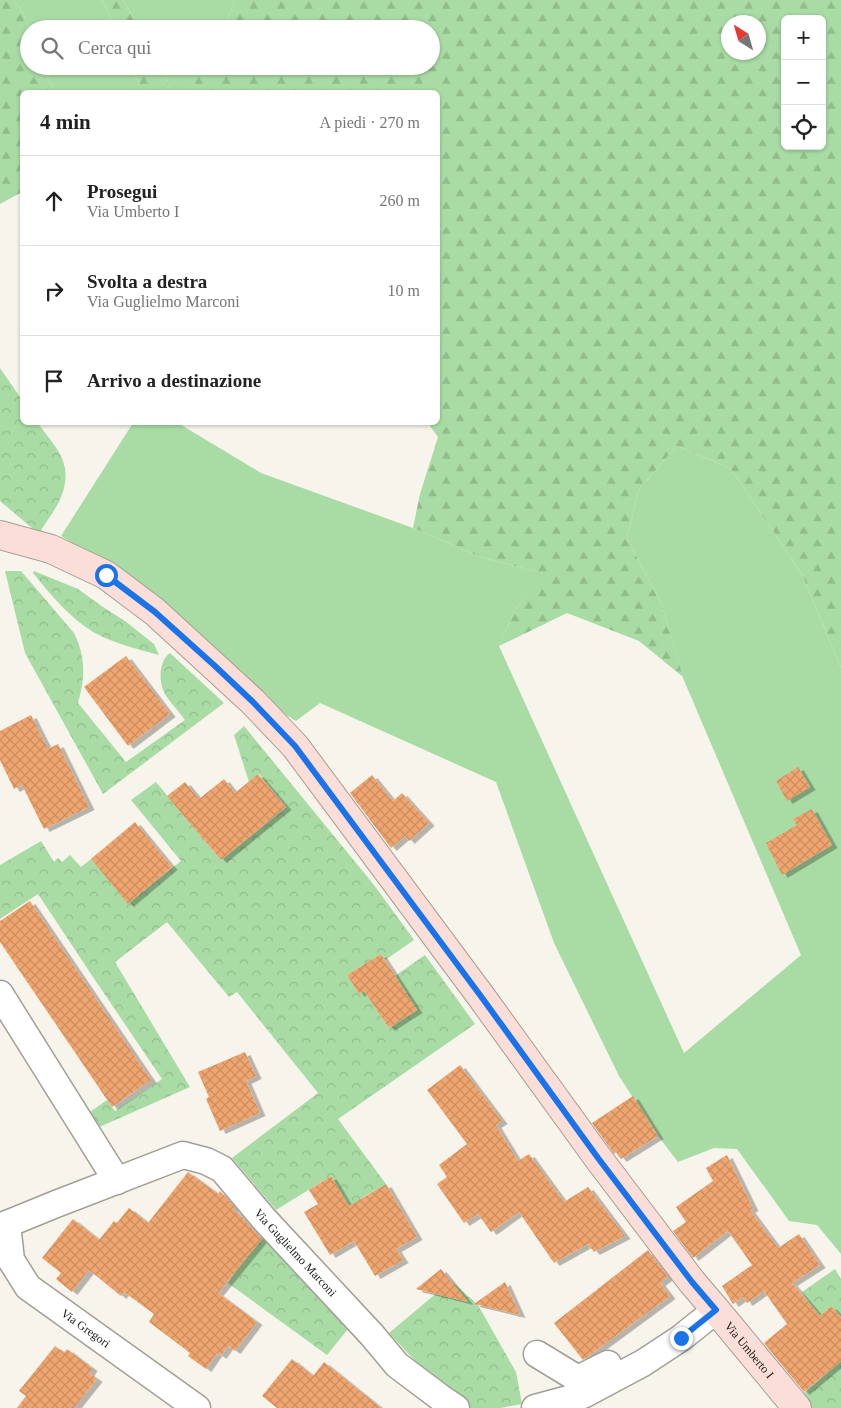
<!DOCTYPE html>
<html lang="it">
<head>
<meta charset="utf-8">
<style>
	body { margin:0; font-family:Georgia,serif; background:#f2f2f2; color:#222 }
	.controls { position:absolute; right:15px; top:15px; display:grid; overflow:hidden; border-radius:8px; box-shadow:0 1px 4px #0004 }
	.controls button { width:45px; height:45px; display:grid; place-items:center; padding:0; border:0; border-bottom:1px solid #e0e0e0; background:#fff; color:#222; font:25px sans-serif }
	.compass { position:absolute; left:721px; top:15px; width:45px; height:45px; border-radius:50%; background:#fff; box-shadow:0 1px 4px #0004; rotate:323deg }
	.stop { position:absolute; width:15px; height:15px; margin:-11px; border:4px solid #1a73e8; border-radius:50%; background:#fff }
	.stop.end { background:#1a73e8; border-color:#fff; box-shadow:0 1px 5px #0008 }
	.list { margin:0; padding:0; list-style:none }
	h2 { display:flex; justify-content:space-between; align-items:center; height:65px; margin:0; padding:0 20px; font-size:21px }
	h2 small { font-size:16px; font-weight:400; color:#767676 }
	.list li { display:grid; grid-template-columns:32px 1fr auto; gap:15px; align-items:center; box-sizing:border-box; height:90px; padding:0 20px; border-top:1px solid #e0e0e0 }
	.list b { display:block; font-size:19px; white-space:nowrap }
	.list p { margin:0; font-size:16px; white-space:nowrap; color:#767676 }
	.list em { font-size:16px; font-style:normal; color:#767676 }
	.icon { flex:none; width:28px; height:28px; fill:none; stroke:currentColor; stroke-width:2; stroke-linecap:round; stroke-linejoin:round }
	.map { position:relative; flex:none; width:841px; height:1408px; overflow:hidden }
	.search { position:absolute; background:#fff; box-shadow:0 1px 4px #0004; left:20px; top:20px; width:420px; height:55px; display:flex; align-items:center; gap:12px; box-sizing:border-box; padding:0 18px; border-radius:28px; color:#767676; font-size:19px }
	.panel { position:absolute; background:#fff; box-shadow:0 1px 4px #0004; left:20px; top:90px; width:420px; height:335px; border-radius:8px }
	.map>svg:first-child { display:block }
	.grass { fill:#a9dca4 }
	.forest { fill:url(#forest-firs); fill-rule:evenodd }
	.park { fill:url(#park-crowns) }
	.building { fill:url(#building-cross-hatch); filter:url(#shadow) }
	.lines { fill:none; stroke-linecap:round; stroke-linejoin:round }
	.street-casing { stroke:#a29f96; stroke-width:29 }
	.secondary-casing { stroke:#a29f96; stroke-width:30 }
	.street { stroke:#fff; stroke-width:26 }
	.secondary { stroke:#fcded9; stroke-width:28 }
	.route { stroke:#1a73e8; stroke-width:6 }
	.labels { text-anchor:middle; dominant-baseline:central; stroke-width:4; stroke-linejoin:round; paint-order:stroke }
	.street-label { font-size:12px; fill:#181714; stroke:#fff }
</style>
</head>
<body>
<div class="map">
<svg width="841" height="1408" viewBox="0 0 841 1408">
	<defs>
		<pattern id="forest-firs" width="22" height="20" patternUnits="userSpaceOnUse" patternTransform="scale(1.25)"><rect width="22" height="20" fill="#a9dca4"/><path d="M5 1l3.5 6h-7zM16 11l3.5 6h-7z" fill="#91bc8c"/></pattern>
		<pattern id="park-crowns" width="20" height="18" patternUnits="userSpaceOnUse" patternTransform="scale(1.25)"><rect width="20" height="18" fill="#a9dca4"/><path d="M2 6a3 3 0 1 1 6 0M12 15a3 3 0 1 1 6 0" fill="none" stroke="#91bc8c"/></pattern>
		<pattern id="building-cross-hatch" width="8" height="8" patternUnits="userSpaceOnUse" patternTransform="scale(1.25)"><rect width="8" height="8" fill="#efa56f"/><path d="M0 0l8 8M0 8l8-8" fill="none" stroke="#cc8d5f"/></pattern>
		<filter id="shadow"><feDropShadow dx="5.5" dy="3" stdDeviation="0" flood-color="#0004"/></filter>
	</defs>
	<rect width="100%" height="100%" fill="#f7f4eb"/>
	<g class="grass">
		<path d="M 13,0 L 102,0 L 115,29 L 29,29 L 23,12 Z"/>
		<path d="M 123,0 L 234,0 L 225,29 L 139,29 Z"/>
		<path d="M 42,66 L 131,66 L 142,92 L 55,92 Z"/>
		<path d="M 159,66 L 206,66 L 188,92 L 173,92 Z"/>
		<path d="M 133,423 L 178,423 L 261,473 L 413,528 L 483,558 L 544,573 L 516,608 L 499,646 L 684,1053 L 801,955 L 683,678 L 662,605 L 627,538 L 639,489 L 677,446 L 730,468 L 802,574 L 841,668 L 841,1254 L 817,1225 L 789,1221 L 737,1149 L 714,1148 L 678,1162 L 658,1136 L 619,1076 L 554,943 L 496,782 L 320,703 L 296,721 L 258,698 L 136,583 L 61,536 Z"/>
	</g>
	<g class="forest">
		<path d="M 0,0 L 13,0 L 23,12 L 29,29 L 29,66 L 42,66 L 55,92 L 22,92 L 22,192 L 0,204 Z"/>
		<path d="M 102,0 L 123,0 L 139,29 L 115,29 Z"/>
		<path d="M 234,0 L 841,0 L 841,668 L 802,574 L 730,468 L 677,446 L 639,489 L 627,538 L 662,605 L 683,677 L 639,641 L 567,613 L 499,646 L 516,608 L 543,573 L 483,558 L 413,528 L 420,494 L 438,437 L 428,423 L 438,422 L 438,92 L 188,92 L 206,66 L 431,66 L 431,29 L 225,29 ZM 785,19 L 822,19 L 822,146 L 785,146 ZM 728,22 L 758,22 L 758,52 L 728,52 Z"/>
		<path d="M 131,66 L 159,66 L 173,92 L 142,92 Z"/>
	</g>
	<g class="park">
		<path d="M 0,368 L 22,400 L 22,422 L 38,423 C 45,433 57,447 62,458 C 73,487 56,508 41,530 L 48,537 L 38,533 L 0,501 Z"/>
		<path d="M 5,571 L 21,571 L 74,633 C 86,657 85,679 78,703 L 126,762 L 185,720 C 179,711 170,703 165,694 C 158,682 159,660 170,653 L 224,703 L 103,794 L 25,653 Z"/>
		<path d="M 34,571 L 78,589 L 103,607 L 125,621 L 154,644 L 159,655 C 137,649 113,643 93,632 C 69,617 50,594 33,573 Z"/>
		<path d="M 244,726 L 374,885 L 414,940 L 385,960 L 381,954 L 347,975 L 359,994 L 364,991 L 389,1028 L 417,1010 L 395,976 L 425,955 L 475,1024 L 338,1119 L 386,1184 L 360,1199 L 365,1207 L 353,1214 L 331,1176 L 276,1210 L 232,1158 L 318,1093 L 237,992 L 229,997 L 167,922 L 115,962 L 190,1087 L 97,1128 L 87,1114 L 107,1100 L 115,1111 L 162,1079 L 93,977 L 38,894 L 0,919 L 0,865 L 41,841 L 54,862 L 58,858 L 62,862 L 70,855 L 81,867 L 91,859 L 128,903 L 181,861 L 131,800 L 156,782 L 221,860 L 286,807 L 259,774 L 249,782 L 234,735 Z"/>
		<path d="M 265,1235 L 348,1329 L 327,1355 L 228,1283 L 236,1270 Z"/>
		<path d="M 835,1269 L 841,1279 L 841,1317 L 831,1306 L 820,1316 L 810,1304 L 802,1292 Z"/>
		<path d="M 451,1281 L 478,1305 L 516,1372 L 522,1404 L 500,1408 L 470,1408 L 454,1397 L 431,1378 L 389,1333 Z"/>
		<path d="M 841,1361 L 841,1408 L 802,1408 L 796,1400 Z"/>
	</g>
	<g class="building">
		<path d="M 126,656 L 170,714 L 128,746 L 84,687 Z"/>
		<path d="M 31,715 L 48,749 L 58,744 L 89,807 L 44,829 L 22,785 L 14,789 L 0,760 L 0,731 Z"/>
		<path d="M 798,767 L 810,787 L 787,801 L 776,781 Z"/>
		<path d="M 258,774 L 286,807 L 221,860 L 167,796 L 185,782 L 199,799 L 224,779 L 235,793 Z"/>
		<path d="M 372,775 L 393,801 L 402,793 L 429,823 L 409,841 L 405,836 L 391,848 L 350,793 Z"/>
		<path d="M 812,809 L 832,845 L 782,875 L 766,843 L 797,825 L 793,819 Z"/>
		<path d="M 135,822 L 172,867 L 128,904 L 91,859 Z"/>
		<path d="M 30,901 L 151,1080 L 112,1107 L 0,942 L 0,921 Z"/>
		<path d="M 381,954 L 417,1010 L 389,1028 L 364,991 L 359,994 L 347,975 Z"/>
		<path d="M 245,1052 L 256,1076 L 246,1081 L 260,1113 L 220,1131 L 206,1099 L 209,1097 L 198,1072 Z"/>
		<path d="M 460,1065 L 502,1121 L 496,1125 L 518,1161 L 529,1154 L 564,1202 L 588,1187 L 625,1236 L 594,1252 L 588,1244 L 554,1263 L 519,1212 L 491,1232 L 478,1214 L 464,1223 L 437,1184 L 447,1177 L 439,1165 L 467,1144 L 427,1090 Z"/>
		<path d="M 633,1096 L 658,1136 L 621,1159 L 616,1152 L 614,1154 L 592,1123 Z"/>
		<path d="M 727,1155 L 753,1208 L 750,1210 L 778,1248 L 799,1234 L 820,1265 L 792,1283 L 820,1316 L 831,1306 L 841,1317 L 841,1361 L 804,1392 L 764,1343 L 787,1324 L 764,1291 L 747,1303 L 743,1297 L 733,1304 L 722,1286 L 752,1265 L 728,1231 L 693,1258 L 673,1231 L 686,1222 L 676,1207 L 713,1181 L 706,1168 Z"/>
		<path d="M 188,1172 L 218,1194 L 220,1191 L 223,1194 L 235,1207 L 233,1209 L 243,1218 L 262,1239 L 218,1293 L 257,1322 L 235,1351 L 228,1346 L 221,1356 L 217,1353 L 206,1369 L 188,1356 L 190,1353 L 149,1322 L 154,1314 L 124,1292 L 121,1296 L 89,1270 L 72,1292 L 56,1279 L 61,1273 L 42,1258 L 73,1219 L 99,1240 L 114,1221 L 117,1223 L 129,1208 L 148,1223 Z"/>
		<path d="M 331,1176 L 349,1206 L 386,1184 L 417,1237 L 396,1249 L 403,1260 L 375,1276 L 354,1241 L 330,1255 L 304,1212 L 318,1204 L 309,1190 Z"/>
		<path d="M 648,1250 L 668,1277 L 660,1283 L 670,1296 L 583,1360 L 554,1323 Z"/>
		<path d="M 441,1269 L 468,1302 L 416,1289 Z"/>
		<path d="M 505,1282 L 520,1315 L 474,1304 Z"/>
		<path d="M 55,1346 L 64,1353 L 67,1349 L 92,1368 L 89,1373 L 97,1379 L 74,1408 L 17,1408 L 26,1396 L 19,1391 Z"/>
		<path d="M 292,1359 L 313,1376 L 324,1362 L 381,1408 L 277,1408 L 262,1396 Z"/>
	</g>
	<g class="lines">
		<g class="street-casing">
			<g id="street">
				<path d="M 0,994 L 117,1181"/>
				<path id="s1" d="M 7,1224 L 56,1204 L 183,1155 L 206,1161 L 222,1169 L 264,1219 L 372,1335 L 397,1365 L 441,1398 L 456,1408"/>
				<path id="s2" d="M 7,1224 L 11,1260 L 28,1287 L 197,1408"/>
				<path d="M 537,1354 L 578,1379 L 608,1364"/>
				<path d="M 535,1408 L 583,1395 L 643,1363 L 681,1338 L 716,1310"/>
			</g>
		</g>
		<g class="secondary-casing">
			<g id="secondary">
				<path id="s3" d="M 0,535 L 51,549 L 106,575 L 155,612 L 215,667 L 253,702 L 295,746 L 480,995 L 598,1158 L 692,1282 L 716,1310 L 797,1408"/>
			</g>
		</g>
		<use href="#street" class="street"/>
		<use href="#secondary" class="secondary"/>
	</g>
	<g class="lines">
		<path class="route" d="M 106,575 L 155,612 L 215,666 L 253,702 L 295,746 L 480,995 L 598,1158 L 692,1282 L 716,1310 L 681,1338"/>
	</g>
	<g class="labels">
		<g class="street-label">
			<text stroke="none"><textPath href="#s1" startOffset="342">Via Guglielmo Marconi</textPath></text>
			<text stroke="none"><textPath href="#s2" startOffset="139">Via Gregori</textPath></text>
			<text stroke="none"><textPath href="#s3" startOffset="1125">Via Umberto I</textPath></text>
		</g>
	</g>
</svg>
<div class="controls">
<button>+</button>
<button>−</button>
<button><svg class="icon" aria-label="locate" viewBox="0 0 24 24"><circle cx="12" cy="12" r="6"/><path d="M12 2v4M12 18v4M2 12h4M18 12h4"/></svg></button>
</div>
<svg class="compass" viewBox="-18 -18 36 36"><path d="M0-13l5 13h-10z" fill="#e53935"/><path d="M0 13l5-13h-10z" fill="#767676"/></svg>
<div class="stop" style="left:106px;top:575px"></div>
<div class="stop end" style="left:681px;top:1338px"></div>
<div class="search"><svg class="icon" aria-label="search" viewBox="0 0 24 24"><circle cx="10" cy="10" r="6"/><path d="M15 15l6 6"/></svg>Cerca qui</div>
<section class="panel">
<h2>4 min<small>A piedi · 270 m</small></h2>
<ul class="list">
<li><svg class="icon" aria-label="ahead" viewBox="0 0 24 24"><path d="M12 20V5M6 11l6-6 6 6"/></svg><div><b>Prosegui</b><p>Via Umberto I</p></div><em>260 m</em></li>
<li><svg class="icon" aria-label="right" viewBox="0 0 24 24"><path d="M7 20v-9h11M14 6l5 5-5 5"/></svg><div><b>Svolta a destra</b><p>Via Guglielmo Marconi</p></div><em>10 m</em></li>
<li><svg class="icon" aria-label="arrive" viewBox="0 0 24 24"><path d="M6 21V4h12l-3 4 3 4H6"/></svg><div><b>Arrivo a destinazione</b></div></li>
</ul>
</section>
</div>
</body>
</html>
